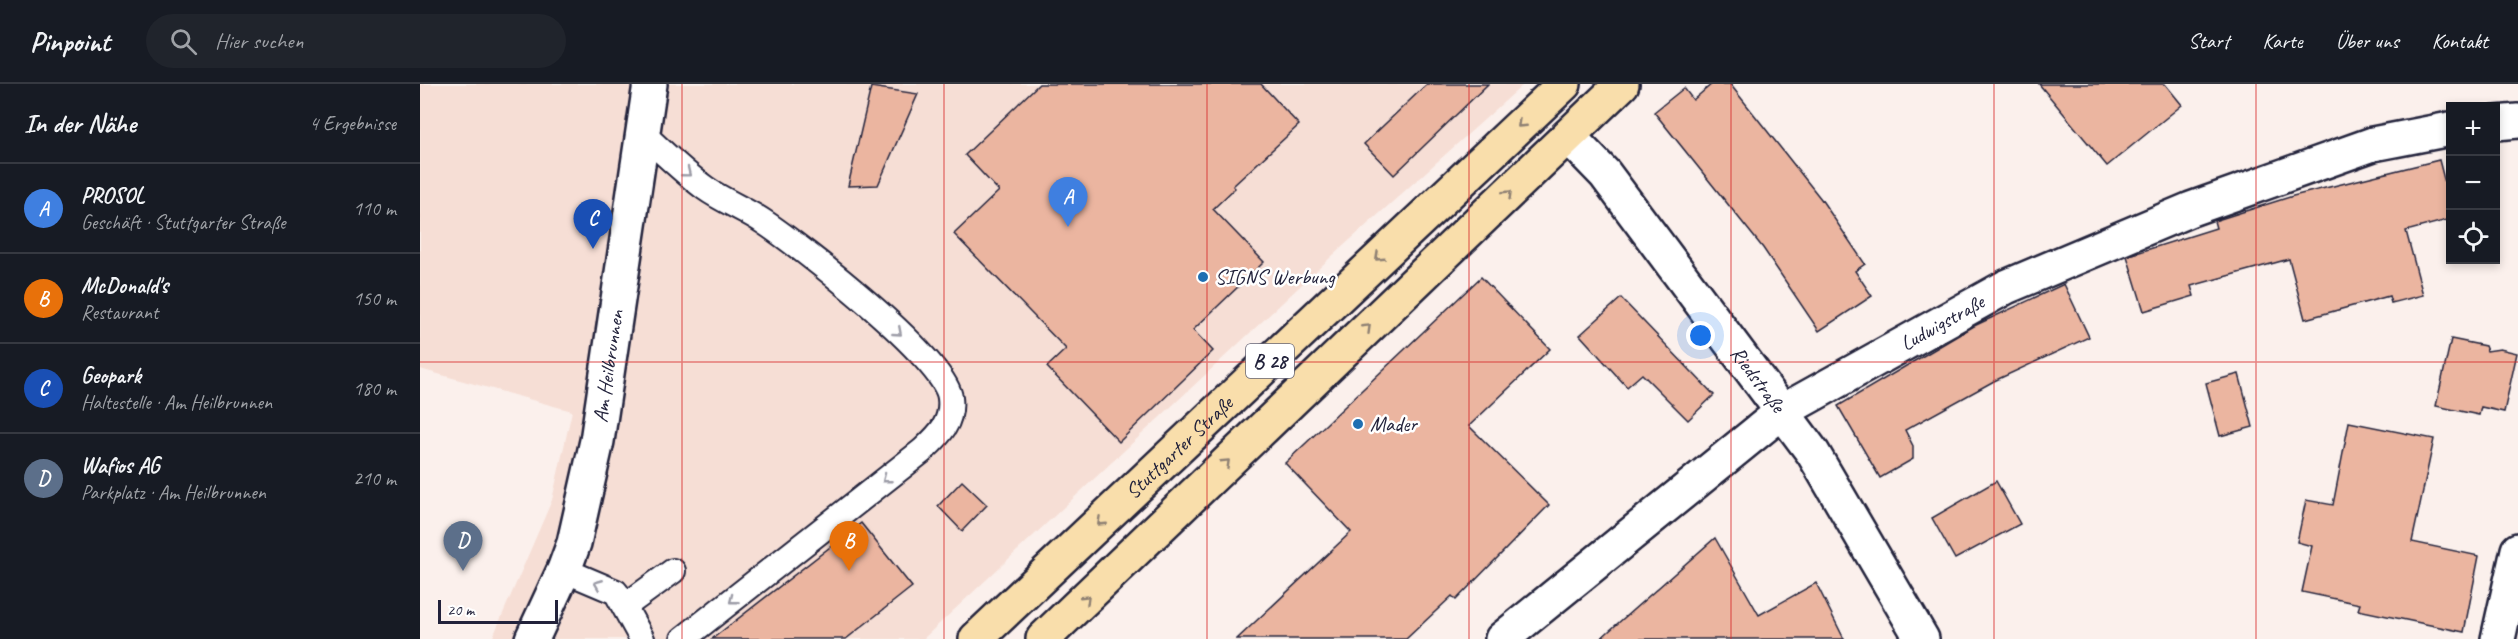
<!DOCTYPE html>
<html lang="de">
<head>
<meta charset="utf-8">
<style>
	body { margin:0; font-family:Caveat,sans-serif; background:#20242c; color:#f1f3f6 }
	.controls { position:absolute; right:18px; top:18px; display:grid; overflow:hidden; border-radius:0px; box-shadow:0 3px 9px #0003 }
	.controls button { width:54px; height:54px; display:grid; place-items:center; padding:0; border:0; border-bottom:2px solid #363941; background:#171b24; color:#f1f3f6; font:30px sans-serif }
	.scale { position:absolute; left:18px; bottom:15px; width:120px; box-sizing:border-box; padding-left:6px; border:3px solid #22223b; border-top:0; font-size:16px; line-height:21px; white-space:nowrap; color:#22223b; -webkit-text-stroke:4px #fff; paint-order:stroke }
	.you { position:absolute; left:1281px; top:252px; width:21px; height:21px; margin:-15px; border:4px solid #fff; border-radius:50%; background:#1a73e8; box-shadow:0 0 0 9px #1a73e833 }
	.badge { display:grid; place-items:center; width:39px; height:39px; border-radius:50%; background:#7c3aed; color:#fff; font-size:20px; font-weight:700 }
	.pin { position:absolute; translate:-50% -50px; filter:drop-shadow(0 2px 3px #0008) }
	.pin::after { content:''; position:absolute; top:32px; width:21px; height:18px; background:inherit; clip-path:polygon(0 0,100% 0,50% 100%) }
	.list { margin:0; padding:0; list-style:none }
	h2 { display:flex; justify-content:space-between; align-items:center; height:78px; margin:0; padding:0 24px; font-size:26px }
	h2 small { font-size:20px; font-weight:400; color:#9ea1a6 }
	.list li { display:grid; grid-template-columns:39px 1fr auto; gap:18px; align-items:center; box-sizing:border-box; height:90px; padding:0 24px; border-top:2px solid #363941 }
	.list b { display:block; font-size:22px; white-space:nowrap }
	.list p { margin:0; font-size:20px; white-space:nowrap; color:#9ea1a6 }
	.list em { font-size:20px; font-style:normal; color:#9ea1a6 }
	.icon { flex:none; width:33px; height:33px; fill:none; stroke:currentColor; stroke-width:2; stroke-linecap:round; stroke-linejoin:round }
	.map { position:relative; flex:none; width:2098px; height:555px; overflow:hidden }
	header { display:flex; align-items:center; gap:36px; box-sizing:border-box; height:84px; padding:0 30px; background:#171b24; border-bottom:2px solid #363941 }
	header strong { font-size:28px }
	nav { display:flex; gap:33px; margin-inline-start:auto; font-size:21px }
	.search { width:420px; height:54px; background:#20242c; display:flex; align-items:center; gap:15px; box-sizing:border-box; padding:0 21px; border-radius:33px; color:#9ea1a6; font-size:22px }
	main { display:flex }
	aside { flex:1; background:#171b24 }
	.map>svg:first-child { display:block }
	.built { fill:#f6ded5 }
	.building { fill:#ebb5a0; stroke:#22223b; stroke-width:1.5 }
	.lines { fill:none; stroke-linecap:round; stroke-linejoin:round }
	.lane-casing { stroke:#22223b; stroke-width:28 }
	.street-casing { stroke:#22223b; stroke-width:38 }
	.secondary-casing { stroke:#22223b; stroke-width:38 }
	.primary-casing { stroke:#22223b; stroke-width:38 }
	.lane { stroke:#fff; stroke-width:24 }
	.street { stroke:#fff; stroke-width:33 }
	.secondary { stroke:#fff; stroke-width:33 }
	.primary { stroke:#f9deab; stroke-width:33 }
	.oneway { stroke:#8e8073 }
	.oneway2 { stroke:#9c9ca7 }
	.grid { fill:none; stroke:#d62828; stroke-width:1.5; stroke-opacity:0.55 }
	.poi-dot { fill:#1f6fb2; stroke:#fff; stroke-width:2 }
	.labels { text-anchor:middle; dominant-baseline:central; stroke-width:5; stroke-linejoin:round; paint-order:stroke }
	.shield { fill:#fff; stroke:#646476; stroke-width:1.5 }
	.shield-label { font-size:20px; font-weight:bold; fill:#22223b }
	.poi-label { font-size:21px; fill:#22223b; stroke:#fff; text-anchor:start }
	.street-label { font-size:21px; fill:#22223b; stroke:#fff }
</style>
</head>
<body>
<header>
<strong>Pinpoint</strong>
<div class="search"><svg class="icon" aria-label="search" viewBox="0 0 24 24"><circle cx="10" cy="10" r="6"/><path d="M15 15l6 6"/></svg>Hier suchen</div>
<nav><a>Start</a><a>Karte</a><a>Über uns</a><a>Kontakt</a></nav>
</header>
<main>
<aside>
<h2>In der Nähe<small>4 Ergebnisse</small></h2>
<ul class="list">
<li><span class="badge" style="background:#3f7fe0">A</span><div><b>PROSOL</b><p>Geschäft · Stuttgarter Straße</p></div><em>110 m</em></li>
<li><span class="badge" style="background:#e8710a">B</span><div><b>McDonald's</b><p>Restaurant</p></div><em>150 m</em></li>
<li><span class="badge" style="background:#1a4fb4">C</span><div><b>Geopark</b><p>Haltestelle · Am Heilbrunnen</p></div><em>180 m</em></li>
<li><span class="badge" style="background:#5c6f8a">D</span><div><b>Wafios AG</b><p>Parkplatz · Am Heilbrunnen</p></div><em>210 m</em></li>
</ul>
</aside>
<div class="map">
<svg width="2098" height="555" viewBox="0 0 2098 555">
	<rect width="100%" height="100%" fill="#fbf0ec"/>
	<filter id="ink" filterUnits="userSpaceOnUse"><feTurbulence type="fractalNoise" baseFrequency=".0167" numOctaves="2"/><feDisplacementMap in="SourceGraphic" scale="12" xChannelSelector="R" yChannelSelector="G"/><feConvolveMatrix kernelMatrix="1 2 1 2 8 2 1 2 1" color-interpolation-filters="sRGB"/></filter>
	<g filter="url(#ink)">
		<path class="built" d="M 0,0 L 1104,0 L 911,173 L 503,555 L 72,555 L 132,416 L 152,327 L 0,285 Z"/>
		<g class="building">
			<path d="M 619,0 L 841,0 L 879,41 L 813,102 L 815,104 L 793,125 L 844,178 L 773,246 L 793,267 L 699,358 L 627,283 L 646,265 L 534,150 L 579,107 L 545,71 Z"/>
			<path d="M 1007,0 L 1068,0 L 974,91 L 944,60 Z"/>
			<path d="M 1292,0 L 1310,0 L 1401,115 L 1445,180 L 1435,187 L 1452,212 L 1399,247 L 1343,164 L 1234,28 L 1264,4 L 1273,16 Z"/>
			<path d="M 1619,0 L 1745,0 L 1762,21 L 1687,82 Z"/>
			<path d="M 451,3 L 498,10 L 458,101 L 428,102 Z"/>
			<path d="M 2019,76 L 2031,122 L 2031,135 L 1986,147 L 2003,211 L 1971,219 L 1969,212 L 1885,235 L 1869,175 L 1771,202 L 1774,212 L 1724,227 L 1707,172 L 1796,144 L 1794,137 L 1873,112 Z"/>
			<path d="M 1061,193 L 1130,265 L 1049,342 L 1129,421 L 1036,516 L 1032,512 L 986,555 L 817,555 L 931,448 L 865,379 Z"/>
			<path d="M 1644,200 L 1669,253 L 1574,297 L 1485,346 L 1493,362 L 1493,375 L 1460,394 L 1418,322 L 1554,242 Z"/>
			<path d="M 1201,214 L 1294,311 L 1268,336 L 1222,290 L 1207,303 L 1160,251 Z"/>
			<path d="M 2031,255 L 2065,262 L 2067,267 L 2080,265 L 2097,269 L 2084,328 L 2061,323 L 2059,331 L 2016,322 Z"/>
			<path d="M 1819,290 L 1833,343 L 1800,352 L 1786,299 Z"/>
			<path d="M 1929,338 L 2014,355 L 1992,458 L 2059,472 L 2044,548 L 1938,526 L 1940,520 L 1882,508 L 1892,462 L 1877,458 L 1886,416 L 1913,421 Z"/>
			<path d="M 542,397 L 567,421 L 542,447 L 518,422 Z"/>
			<path d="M 1576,397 L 1600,440 L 1535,475 L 1512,434 Z"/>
			<path d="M 441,439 L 492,503 L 426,555 L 292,555 Z"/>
			<path d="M 1295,454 L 1339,531 L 1396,499 L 1424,555 L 1180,555 Z"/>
		</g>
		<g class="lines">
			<g class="lane-casing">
				<g id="lane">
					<path d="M 223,50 C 243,68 263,88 285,104 C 303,117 325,125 344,138 C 380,162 526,275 530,314 C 533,339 519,351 502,367 L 263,555"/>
					<path d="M 144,486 L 196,508 L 222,555"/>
					<path d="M 205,522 L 253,487"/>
				</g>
			</g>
			<g class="street-casing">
				<g id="street">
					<path d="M 2076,39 L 2098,37"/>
					<path id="s1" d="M 1148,52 L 1185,90 L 1393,369 L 1502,555"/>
					<path id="s2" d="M 112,555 L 144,486 L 154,459 L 177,357 L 230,0"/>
					<path id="s3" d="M 1082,555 L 1363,327 L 1586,203 L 1771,125 L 1953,60 L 2030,45"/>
				</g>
			</g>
			<g class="secondary-casing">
				<path id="secondary" d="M 2078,555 L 2098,466"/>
			</g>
			<g class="primary-casing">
				<g id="primary">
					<path id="s4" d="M 556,555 L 1144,0"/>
					<path d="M 623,555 L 1202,0"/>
				</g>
			</g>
			<use href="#lane" class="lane"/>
			<use href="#street" class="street"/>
			<use href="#secondary" class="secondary"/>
			<use href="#primary" class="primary"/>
		</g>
		<defs><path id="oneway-chevron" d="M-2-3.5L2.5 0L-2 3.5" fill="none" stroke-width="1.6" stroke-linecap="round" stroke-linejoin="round" transform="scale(1.5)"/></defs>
		<g class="oneway">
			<use href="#oneway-chevron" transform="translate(1101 40) rotate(137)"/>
			<use href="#oneway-chevron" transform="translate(1088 110) rotate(-44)"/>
			<use href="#oneway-chevron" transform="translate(959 173) rotate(137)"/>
			<use href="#oneway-chevron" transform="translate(947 244) rotate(-44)"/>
			<use href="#oneway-chevron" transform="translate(806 379) rotate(-44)"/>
			<use href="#oneway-chevron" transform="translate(681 438) rotate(137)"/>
			<use href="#oneway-chevron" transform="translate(666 515) rotate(-44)"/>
		</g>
		<g class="oneway2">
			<use href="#oneway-chevron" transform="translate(267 89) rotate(39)"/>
			<use href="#oneway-chevron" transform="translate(478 248) rotate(41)"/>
			<use href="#oneway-chevron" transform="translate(466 395) rotate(142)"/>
			<use href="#oneway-chevron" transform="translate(178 500) rotate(-158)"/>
			<use href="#oneway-chevron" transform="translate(313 516) rotate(142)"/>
		</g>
	</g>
	<path class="grid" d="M 262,0 L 262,555M 524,0 L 524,555M 787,0 L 787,555M 1049,0 L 1049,555M 1311,0 L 1311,555M 1574,0 L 1574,555M 1836,0 L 1836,555M 0,278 L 2098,278"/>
	<g class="poi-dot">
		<circle cx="783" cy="193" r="6"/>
		<circle cx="938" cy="340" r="6"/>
	</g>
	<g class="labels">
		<rect class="shield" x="826" y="260" width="48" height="34" rx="4.5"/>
		<g class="shield-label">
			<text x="850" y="277">B 28</text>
		</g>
		<g class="poi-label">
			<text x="795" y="193">SIGNS Werbung</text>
			<text x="950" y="340">Mader</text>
		</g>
		<g class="street-label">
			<text stroke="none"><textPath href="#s3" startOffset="544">Ludwigstraße</textPath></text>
			<text stroke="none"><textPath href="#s2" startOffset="285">Am Heilbrunnen</textPath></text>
			<text stroke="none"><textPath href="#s1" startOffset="309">Riedstraße</textPath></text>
			<text stroke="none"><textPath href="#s4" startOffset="279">Stuttgarter Straße</textPath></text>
		</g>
	</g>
</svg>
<div class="controls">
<button>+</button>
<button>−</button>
<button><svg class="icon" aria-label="locate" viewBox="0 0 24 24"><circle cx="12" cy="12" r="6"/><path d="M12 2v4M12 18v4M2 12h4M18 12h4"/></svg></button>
</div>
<div class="scale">20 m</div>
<div class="you"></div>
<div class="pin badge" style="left:648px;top:143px;background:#3f7fe0">A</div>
<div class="pin badge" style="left:429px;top:487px;background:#e8710a">B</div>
<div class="pin badge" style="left:173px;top:165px;background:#1a4fb4">C</div>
<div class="pin badge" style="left:43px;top:487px;background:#5c6f8a">D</div>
</div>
</main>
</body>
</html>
